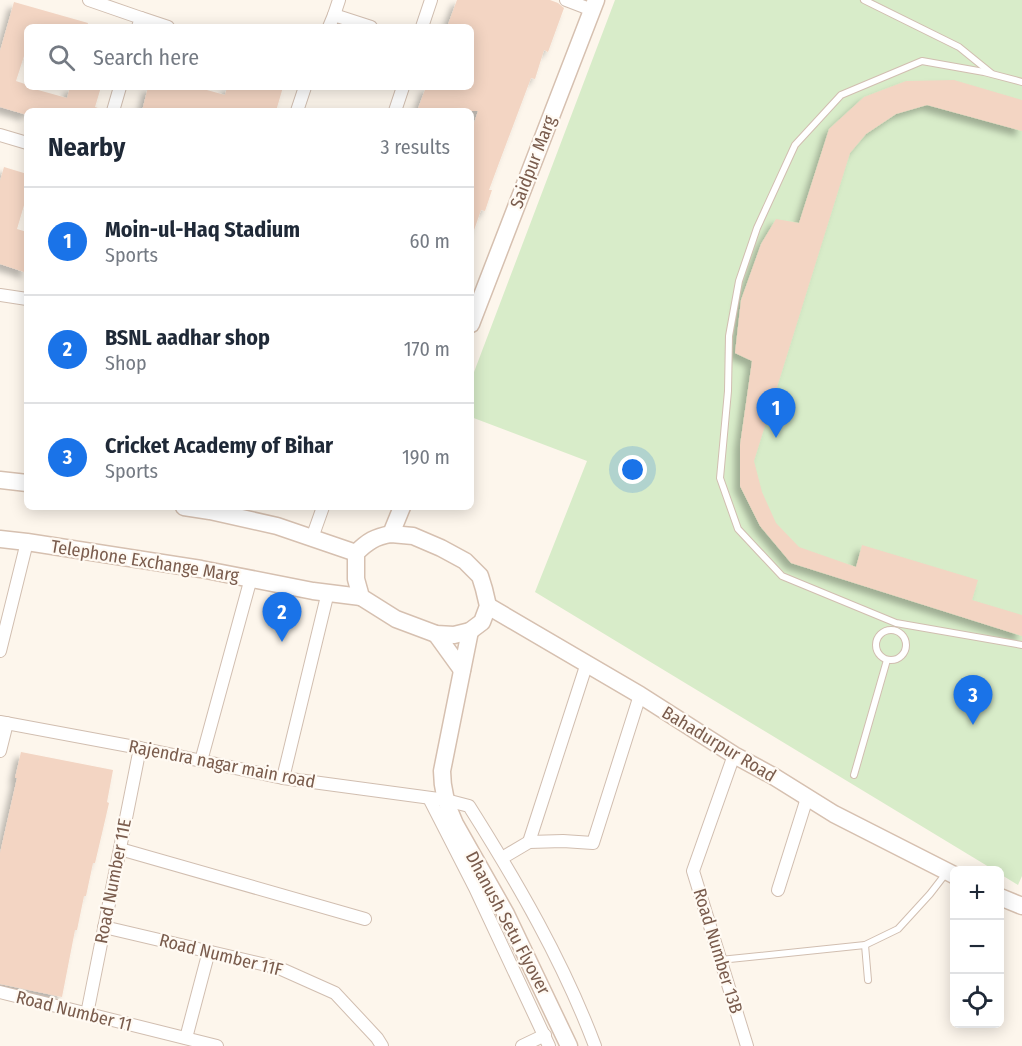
<!DOCTYPE html>
<html lang="en">
<head>
<meta charset="utf-8">
<style>
	body { margin:0; font-family:"Fira Sans Condensed",sans-serif; background:#f6f6f7; color:#1f2937 }
	.controls { position:absolute; right:18px; bottom:18px; display:grid; overflow:hidden; border-radius:9px; box-shadow:0 3px 15px #0003 }
	.controls button { width:54px; height:54px; display:grid; place-items:center; padding:0; border:0; border-bottom:2px solid #e0e1e3; background:#fff; color:#1f2937; font:30px sans-serif }
	.you { position:absolute; left:633px; top:470px; width:21px; height:21px; margin:-15px; border:4px solid #fff; border-radius:50%; background:#1a73e8; box-shadow:0 0 0 9px #1a73e833 }
	.badge { display:grid; place-items:center; width:39px; height:39px; border-radius:50%; background:#1a73e8; color:#fff; font-size:20px; font-weight:700 }
	.pin { position:absolute; translate:-50% -50px; filter:drop-shadow(0 2px 3px #0008) }
	.pin::after { content:''; position:absolute; top:32px; width:21px; height:18px; background:inherit; clip-path:polygon(0 0,100% 0,50% 100%) }
	.list { margin:0; padding:0; list-style:none }
	h2 { display:flex; justify-content:space-between; align-items:center; height:78px; margin:0; padding:0 24px; font-size:26px }
	h2 small { font-size:20px; font-weight:400; color:#747a83 }
	.list li { display:grid; grid-template-columns:39px 1fr auto; gap:18px; align-items:center; box-sizing:border-box; height:108px; padding:0 24px; border-top:2px solid #e0e1e3 }
	.list b { display:block; font-size:22px; white-space:nowrap }
	.list p { margin:0; font-size:20px; white-space:nowrap; color:#747a83 }
	.list em { font-size:20px; font-style:normal; color:#747a83 }
	.icon { flex:none; width:33px; height:33px; fill:none; stroke:currentColor; stroke-width:2; stroke-linecap:round; stroke-linejoin:round }
	.map { position:relative; flex:none; width:1022px; height:1046px; overflow:hidden }
	.search { position:absolute; background:#fff; box-shadow:0 3px 15px #0003; left:24px; top:24px; width:450px; height:66px; display:flex; align-items:center; gap:15px; box-sizing:border-box; padding:0 21px; border-radius:9px; color:#747a83; font-size:22px }
	.panel { position:absolute; background:#fff; box-shadow:0 3px 15px #0003; left:24px; top:108px; width:450px; height:402px; border-radius:9px }
	.map>svg:first-child { display:block }
	.green { fill:#d8ecc9 }
	.building { fill:#f3d5c3; filter:url(#shadow) }
	.lines { fill:none; stroke-linecap:round; stroke-linejoin:round }
	.lane-casing { stroke:#d1beb0; stroke-width:8 }
	.street-casing { stroke:#d1beb0; stroke-width:14 }
	.secondary-casing { stroke:#d6c0b0; stroke-width:19 }
	.lane { stroke:#fff; stroke-width:6 }
	.street { stroke:#fff; stroke-width:12 }
	.secondary { stroke:#fff; stroke-width:16 }
	.labels { text-anchor:middle; dominant-baseline:central; stroke-width:4.5; stroke-linejoin:round; paint-order:stroke }
	.street-label { font-size:18px; fill:#7a5c4d; stroke:#fffaf3 }
</style>
</head>
<body>
<div class="map">
<svg width="1022" height="1046" viewBox="0 0 1022 1046">
	<defs>
		<filter id="shadow"><feDropShadow dx="-5.5" dy="5.5" stdDeviation="3" flood-color="#0004"/></filter>
	</defs>
	<rect width="100%" height="100%" fill="#fdf6ec"/>
	<path class="green" d="M 615,0 L 1022,0 L 1022,876 L 1018,885 L 1000,874 L 1000,870 L 994,870 L 535,592 L 587,461 L 471,417 L 471,380 Z"/>
	<g class="building">
		<path d="M 457,0 L 550,0 L 558,3 L 564,8 L 548,52 L 544,50 L 535,79 L 531,78 L 499,163 L 489,190 L 492,190 L 485,211 L 481,210 L 473,233 L 471,233 L 471,132 L 478,111 L 417,111 L 426,87 L 471,87 L 471,27 L 447,27 Z"/>
		<path d="M 14,2 L 88,23 L 87,27 L 27,27 L 27,57 L 24,56 L 16,81 L 25,84 L 25,85 L 27,87 L 67,98 L 70,87 L 101,87 L 95,107 L 98,108 L 97,111 L 27,111 L 27,115 L 0,107 L 0,51 Z"/>
		<path d="M 954,80 L 1022,100 L 1022,131 L 927,105 L 896,114 L 866,134 L 850,153 L 754,461 L 762,492 L 776,523 L 799,547 L 856,567 L 862,545 L 978,580 L 972,600 L 1022,615 L 1022,636 L 791,563 L 760,526 L 740,486 L 740,445 L 752,361 L 735,353 L 741,300 L 761,244 L 776,219 L 799,223 L 829,129 L 864,97 L 906,81 Z"/>
		<path d="M 148,87 L 196,87 L 225,95 L 227,87 L 283,87 L 276,111 L 142,111 Z"/>
		<path d="M 4,167 L 27,174 L 27,195 L 17,229 L 27,232 L 27,273 L 0,264 L 0,181 Z"/>
		<path d="M 21,752 L 113,770 L 107,802 L 109,803 L 103,829 L 95,863 L 93,863 L 86,896 L 84,896 L 77,930 L 75,930 L 62,997 L 0,984 L 0,853 L 17,778 L 15,778 Z"/>
	</g>
	<g class="lines">
		<g class="lane-casing">
			<g id="lane">
				<path d="M 864,0 L 959,47 L 991,73"/>
				<path d="M 1022,82 L 984,72 L 922,61 L 841,95 L 795,145 L 757,228 L 739,281 L 729,336 L 728,391 L 720,478 L 738,529 L 782,576 L 896,623 L 1022,645"/>
				<circle cx="891" cy="645" r="15"/>
				<path d="M 854,775 L 887,660"/>
				<path d="M 865,945 L 868,980"/>
				<path d="M 720,960 L 865,945 L 898,929 L 930,894 L 947,872"/>
			</g>
		</g>
		<g class="street-casing">
			<g id="street">
				<path d="M 89,0 L 141,18 L 138,27"/>
				<path d="M 566,0 L 592,10"/>
				<path d="M 334,15 L 339,0"/>
				<path d="M 141,18 L 168,27"/>
				<path d="M 329,27 L 334,15 L 371,27"/>
				<path d="M 422,27 L 431,0"/>
				<path d="M 113,111 L 120,87"/>
				<path d="M 297,111 L 305,87"/>
				<path d="M 395,111 L 403,87"/>
				<path d="M 0,135 L 27,143"/>
				<path d="M 0,295 L 27,299"/>
				<path d="M 312,538 L 323,507"/>
				<path d="M 0,651 L 27,542"/>
				<path d="M 0,722 L 140,748 L 283,778 L 446,800 L 469,806 C 517,882 563,961 595,1046"/>
				<path d="M 0,751 L 7,723"/>
				<path d="M 734,755 L 693,871 L 747,1046"/>
				<path d="M 201,761 L 251,578"/>
				<path d="M 283,778 L 328,592"/>
				<path d="M 429,798 L 475,888 L 549,1046"/>
				<path d="M 529,842 L 587,663"/>
				<path d="M 120,849 L 365,919"/>
				<path d="M 502,858 L 529,842 L 563,841 L 593,843 L 640,695"/>
				<path d="M 778,890 L 807,798"/>
				<path d="M 104,927 L 279,968 L 335,993 L 377,1038 L 382,1046"/>
				<path d="M 0,992 L 217,1046"/>
				<path d="M 87,1014 L 140,748"/>
				<path d="M 186,1038 L 209,951"/>
				<path d="M 522,1046 L 545,1035"/>
			</g>
		</g>
		<g class="secondary-casing">
			<g id="secondary">
				<path d="M 471,324 L 596,0"/>
				<path d="M 0,480 L 27,483"/>
				<path d="M 184,507 L 210,511 L 277,526 L 356,553"/>
				<path d="M 391,534 L 413,536 L 441,548 L 465,561 L 480,576 L 484,589 L 488,606 L 482,622 L 470,631 L 454,635 L 436,634 L 396,619 L 361,597 L 356,579 L 356,553 C 368,541 375,537 391,534 Z"/>
				<path d="M 391,534 L 402,507"/>
				<path d="M 0,539 L 27,542 L 201,569 L 313,591 L 361,597"/>
				<path d="M 488,606 L 640,695 L 734,755 L 773,776 L 834,814 L 954,875"/>
				<path d="M 470,631 L 442,771 C 442,790 447,807 455,824 L 506,914 L 569,1046"/>
				<path d="M 436,634 L 462,670"/>
				<path d="M 1000,897 L 1022,906"/>
			</g>
		</g>
		<use href="#lane" class="lane"/>
		<use href="#street" class="street"/>
		<use href="#secondary" class="secondary"/>
	</g>
	<g class="labels">
		<g class="street-label">
			<text transform="translate(533 162) rotate(-69)">Saidpur Marg</text>
			<text transform="translate(145 561) rotate(9)">Telephone Exchange Marg</text>
			<text transform="translate(719 744) rotate(31)">Bahadurpur Road</text>
			<text transform="translate(222 764) rotate(11)">Rajendra nagar main road</text>
			<text transform="translate(113 881) rotate(-79)">Road Number 11E</text>
			<text transform="translate(508 923) rotate(62)">Dhanush Setu Flyover</text>
			<text transform="translate(718 951) rotate(73)">Road Number 13B</text>
			<text transform="translate(221 955) rotate(14)">Road Number 11F</text>
			<text transform="translate(74 1011) rotate(14)">Road Number 11</text>
		</g>
	</g>
</svg>
<div class="controls">
<button>+</button>
<button>−</button>
<button><svg class="icon" aria-label="locate" viewBox="0 0 24 24"><circle cx="12" cy="12" r="6"/><path d="M12 2v4M12 18v4M2 12h4M18 12h4"/></svg></button>
</div>
<div class="you"></div>
<div class="pin badge" style="left:776px;top:438px">1</div>
<div class="pin badge" style="left:282px;top:642px">2</div>
<div class="pin badge" style="left:973px;top:725px">3</div>
<div class="search"><svg class="icon" aria-label="search" viewBox="0 0 24 24"><circle cx="10" cy="10" r="6"/><path d="M15 15l6 6"/></svg>Search here</div>
<section class="panel">
<h2>Nearby<small>3 results</small></h2>
<ul class="list">
<li><span class="badge">1</span><div><b>Moin-ul-Haq Stadium</b><p>Sports</p></div><em>60 m</em></li>
<li><span class="badge">2</span><div><b>BSNL aadhar shop</b><p>Shop</p></div><em>170 m</em></li>
<li><span class="badge">3</span><div><b>Cricket Academy of Bihar</b><p>Sports</p></div><em>190 m</em></li>
</ul>
</section>
</div>
</body>
</html>
